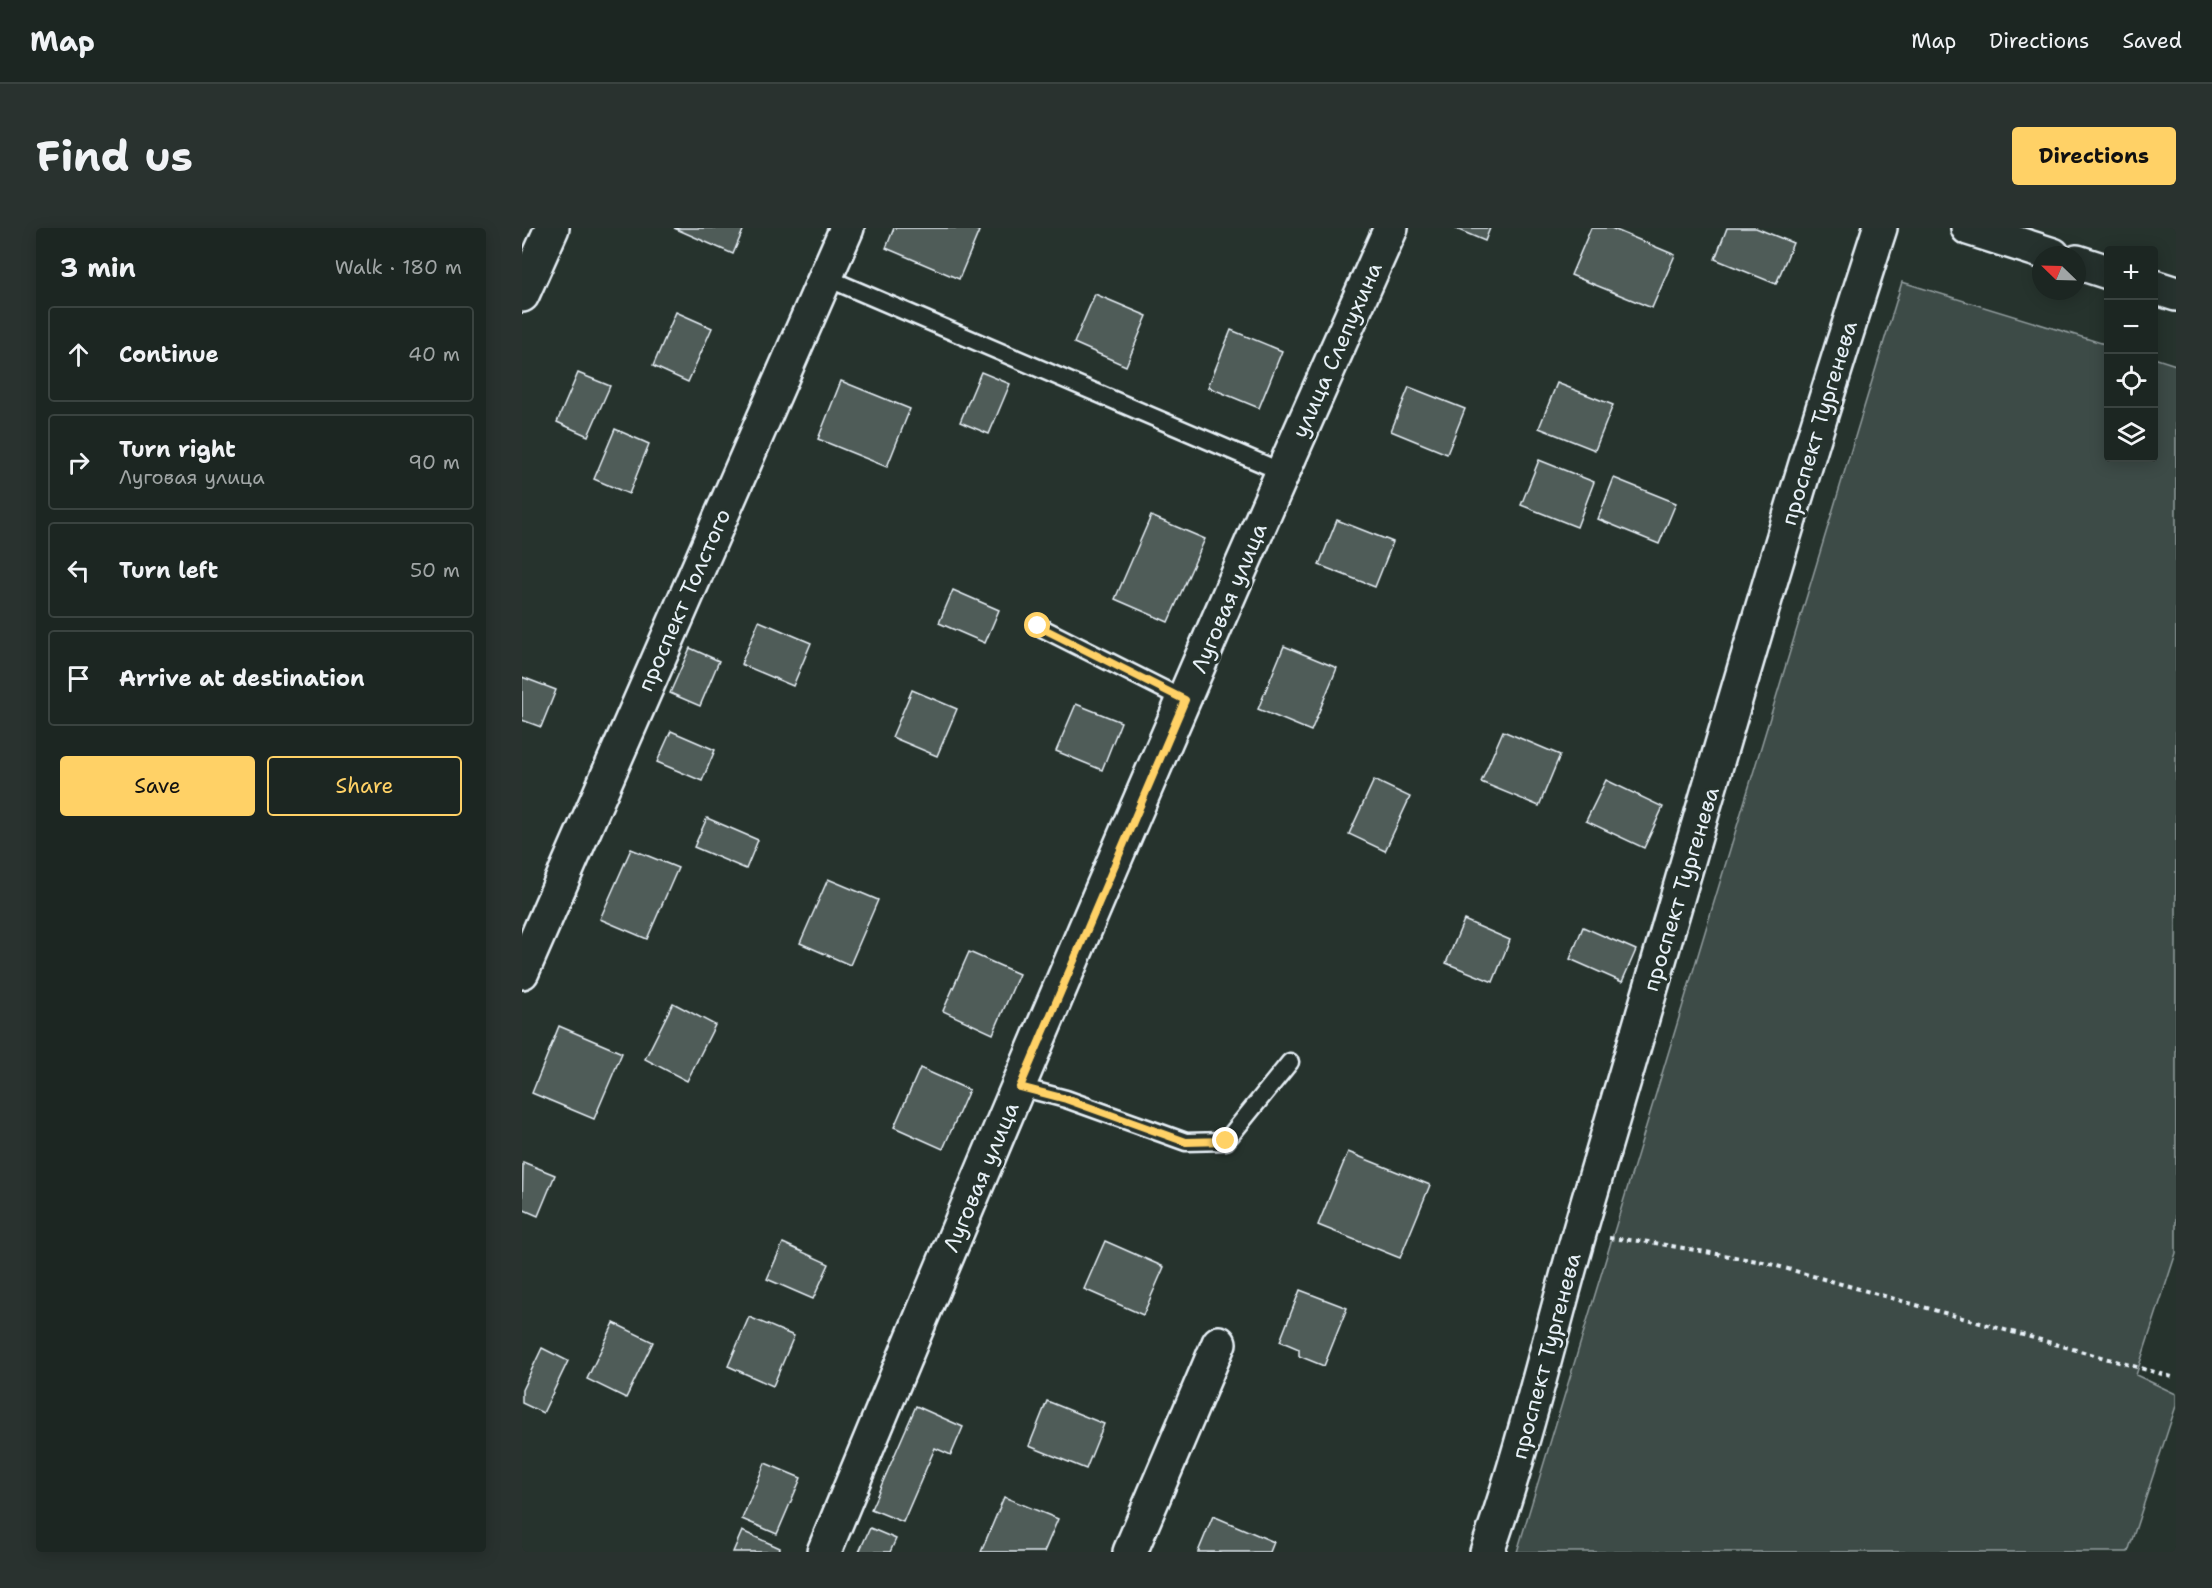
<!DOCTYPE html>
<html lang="en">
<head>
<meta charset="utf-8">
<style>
	body { margin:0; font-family:"Shantell Sans",sans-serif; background:#29322f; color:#f1f3f6 }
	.controls { position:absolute; right:18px; top:18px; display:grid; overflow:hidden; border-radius:6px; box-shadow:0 3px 15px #0003 }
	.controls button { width:54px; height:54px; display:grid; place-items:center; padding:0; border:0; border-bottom:2px solid #3a4340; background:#1c2622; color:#f1f3f6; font:30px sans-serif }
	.compass { position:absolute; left:1510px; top:18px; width:54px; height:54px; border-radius:50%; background:#1c2622; box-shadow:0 3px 15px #0003; rotate:293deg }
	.stop { position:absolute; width:18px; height:18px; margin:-14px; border:4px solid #ffd166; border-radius:50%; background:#fff }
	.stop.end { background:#ffd166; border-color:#fff; box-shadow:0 2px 6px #0008 }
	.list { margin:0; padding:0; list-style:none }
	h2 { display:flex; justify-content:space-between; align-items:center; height:78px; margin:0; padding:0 24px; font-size:26px }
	h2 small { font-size:20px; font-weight:400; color:#a0a5a5 }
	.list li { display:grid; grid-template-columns:39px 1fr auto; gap:18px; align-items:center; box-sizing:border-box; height:96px; margin:0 12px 12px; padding:0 12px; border:2px solid #3a4340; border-radius:6px }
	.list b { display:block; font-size:22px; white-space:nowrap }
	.list p { margin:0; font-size:20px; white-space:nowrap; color:#a0a5a5 }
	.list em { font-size:20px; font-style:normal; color:#a0a5a5 }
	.actions { display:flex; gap:12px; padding:18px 24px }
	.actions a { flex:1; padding:14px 0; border:2px solid #ffd166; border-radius:6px; text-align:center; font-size:21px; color:#ffd166 }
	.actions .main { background:#ffd166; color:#111 }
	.icon { flex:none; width:33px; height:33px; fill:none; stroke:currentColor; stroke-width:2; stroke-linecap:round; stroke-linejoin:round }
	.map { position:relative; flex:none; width:1654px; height:1324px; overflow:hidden; border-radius:6px }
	header { display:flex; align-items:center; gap:36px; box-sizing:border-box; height:84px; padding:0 30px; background:#1c2622; border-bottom:2px solid #3a4340 }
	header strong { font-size:28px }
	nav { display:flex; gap:33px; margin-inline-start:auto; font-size:21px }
	.intro { display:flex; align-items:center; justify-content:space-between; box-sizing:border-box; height:144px; padding:0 36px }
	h1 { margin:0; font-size:42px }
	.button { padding:15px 27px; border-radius:6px; background:#ffd166; color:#111; font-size:21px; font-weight:700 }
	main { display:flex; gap:36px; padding:0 36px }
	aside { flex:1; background:#1c2622; border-radius:6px; box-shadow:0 3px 15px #0003 }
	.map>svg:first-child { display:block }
	.green { fill:#3e4b47; stroke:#939ea0; stroke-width:1.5 }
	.building { fill:#505c59; stroke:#e8f1f8; stroke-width:1.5 }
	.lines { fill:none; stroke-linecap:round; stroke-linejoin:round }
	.service-casing { stroke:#e8f1f8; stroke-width:21 }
	.minor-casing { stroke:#e8f1f8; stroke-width:38 }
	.path { stroke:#e8f1f8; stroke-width:4; stroke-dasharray:4.5 4.5; stroke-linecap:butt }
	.service { stroke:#26332d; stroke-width:16 }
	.minor { stroke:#26332d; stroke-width:33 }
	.route { stroke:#ffd166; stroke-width:8 }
	.labels { text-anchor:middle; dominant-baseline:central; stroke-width:6; stroke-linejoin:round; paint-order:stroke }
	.street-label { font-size:22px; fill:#e8f1f8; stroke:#26332d }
</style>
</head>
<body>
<header>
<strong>Map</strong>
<nav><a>Map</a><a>Directions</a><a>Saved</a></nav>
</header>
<div class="intro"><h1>Find us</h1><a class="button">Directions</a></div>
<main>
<aside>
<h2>3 min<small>Walk · 180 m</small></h2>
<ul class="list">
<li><svg class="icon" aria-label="ahead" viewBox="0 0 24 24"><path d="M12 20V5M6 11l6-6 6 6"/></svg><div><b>Continue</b></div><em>40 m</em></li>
<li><svg class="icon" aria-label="right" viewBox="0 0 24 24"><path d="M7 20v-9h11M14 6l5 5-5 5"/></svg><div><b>Turn right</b><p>Луговая улица</p></div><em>90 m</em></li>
<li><svg class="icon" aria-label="left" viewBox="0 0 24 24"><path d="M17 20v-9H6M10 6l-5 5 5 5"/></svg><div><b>Turn left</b></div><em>50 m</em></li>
<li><svg class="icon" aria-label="arrive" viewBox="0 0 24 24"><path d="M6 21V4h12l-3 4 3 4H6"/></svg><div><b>Arrive at destination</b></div></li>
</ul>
<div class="actions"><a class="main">Save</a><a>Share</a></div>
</aside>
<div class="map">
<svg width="1654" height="1324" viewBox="0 0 1654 1324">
	<rect width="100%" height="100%" fill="#26332d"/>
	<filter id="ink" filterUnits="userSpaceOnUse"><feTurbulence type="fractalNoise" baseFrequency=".0167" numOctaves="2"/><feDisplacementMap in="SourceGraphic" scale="12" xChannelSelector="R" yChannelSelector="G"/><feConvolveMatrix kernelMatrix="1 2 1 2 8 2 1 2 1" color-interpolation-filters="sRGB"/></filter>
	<g filter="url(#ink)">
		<path class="green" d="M 1380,54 L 1586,117 L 1586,230 L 1632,230 L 1632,130 L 1654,137 L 1654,1025 L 1614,1147 L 1654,1166 L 1654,1178 L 1606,1324 L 995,1324 Z"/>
		<g class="building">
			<path d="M 152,0 L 222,0 L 211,26 Z"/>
			<path d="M 372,0 L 451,0 L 457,3 L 437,51 L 364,20 Z"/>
			<path d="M 932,0 L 968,0 L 963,13 Z"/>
			<path d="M 1069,0 L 1089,0 L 1153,27 L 1130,80 L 1049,47 Z"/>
			<path d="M 1205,0 L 1234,0 L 1271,15 L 1254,56 L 1193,31 Z"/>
			<path d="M 573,66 L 625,88 L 604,138 L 552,115 Z"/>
			<path d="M 154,84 L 190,100 L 166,154 L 131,138 Z"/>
			<path d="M 709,102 L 760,123 L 737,180 L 686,159 Z"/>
			<path d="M 459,144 L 488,156 L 467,206 L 438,194 Z"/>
			<path d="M 56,145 L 88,158 L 66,208 L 35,194 Z"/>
			<path d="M 319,153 L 388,181 L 365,239 L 296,211 Z"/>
			<path d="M 1035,155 L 1091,177 L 1073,222 L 1017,200 Z"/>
			<path d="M 887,159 L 943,181 L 925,226 L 869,203 Z"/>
			<path d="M 93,201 L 127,216 L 107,266 L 72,251 Z"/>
			<path d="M 1017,232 L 1072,254 L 1055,299 L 999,277 Z"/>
			<path d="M 1092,250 L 1154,275 L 1137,316 L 1076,291 Z"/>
			<path d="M 629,288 L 683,311 L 646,394 L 593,371 Z"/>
			<path d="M 815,292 L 871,314 L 853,359 L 797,337 Z"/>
			<path d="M 431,362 L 477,382 L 463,415 L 417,395 Z"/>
			<path d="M 237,393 L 289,415 L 271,458 L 219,436 Z"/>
			<path d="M 762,418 L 815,440 L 789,503 L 736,481 Z"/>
			<path d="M 168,420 L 197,433 L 178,478 L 148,465 Z"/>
			<path d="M 0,449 L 34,462 L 19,499 L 0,492 Z"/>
			<path d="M 390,462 L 435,481 L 415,528 L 370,509 Z"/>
			<path d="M 554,476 L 599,494 L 580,542 L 534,523 Z"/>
			<path d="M 149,503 L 193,522 L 180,553 L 135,534 Z"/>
			<path d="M 981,503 L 1038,527 L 1017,578 L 959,554 Z"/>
			<path d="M 852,552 L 888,569 L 863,623 L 827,606 Z"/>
			<path d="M 1084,552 L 1141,579 L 1122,620 L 1064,593 Z"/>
			<path d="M 185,590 L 236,612 L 224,641 L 172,619 Z"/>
			<path d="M 109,621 L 156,640 L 125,711 L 78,691 Z"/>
			<path d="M 306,651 L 356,672 L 328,737 L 278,715 Z"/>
			<path d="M 942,692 L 988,712 L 971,754 L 924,735 Z"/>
			<path d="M 1061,699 L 1114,722 L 1100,754 L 1048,731 Z"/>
			<path d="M 447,724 L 497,746 L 471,806 L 421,783 Z"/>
			<path d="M 151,775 L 193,797 L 165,853 L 123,831 Z"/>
			<path d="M 37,798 L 100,825 L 72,891 L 10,865 Z"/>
			<path d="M 398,840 L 447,862 L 421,921 L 372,899 Z"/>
			<path d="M 826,924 L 908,957 L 878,1030 L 796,997 Z"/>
			<path d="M 1,934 L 33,947 L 16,988 L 0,981 Z"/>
			<path d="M 583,1013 L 642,1039 L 621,1087 L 562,1061 Z"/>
			<path d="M 261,1015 L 307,1036 L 291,1071 L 245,1051 Z"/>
			<path d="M 778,1062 L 825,1080 L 802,1138 L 777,1128 L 777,1121 L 758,1113 Z"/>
			<path d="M 227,1089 L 272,1108 L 251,1158 L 206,1138 Z"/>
			<path d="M 92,1095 L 131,1114 L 104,1170 L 65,1151 Z"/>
			<path d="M 20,1120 L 46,1133 L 21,1185 L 0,1175 L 0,1162 Z"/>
			<path d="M 525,1173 L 582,1196 L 564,1241 L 507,1218 Z"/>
			<path d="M 394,1178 L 441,1199 L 429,1227 L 413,1220 L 381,1294 L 349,1281 Z"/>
			<path d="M 243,1235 L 279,1250 L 255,1306 L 220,1291 Z"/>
			<path d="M 482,1269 L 536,1291 L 522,1324 L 459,1324 Z"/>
			<path d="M 691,1288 L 752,1314 L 748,1324 L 676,1324 Z"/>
			<path d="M 348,1300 L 374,1311 L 368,1324 L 337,1324 Z"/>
			<path d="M 220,1303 L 258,1320 L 257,1324 L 211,1324 Z"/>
		</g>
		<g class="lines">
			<g class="service-casing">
				<g id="service">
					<path d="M 303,49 L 760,244"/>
					<path d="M 516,398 L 663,472"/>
					<path d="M 498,859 L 544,871 L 664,914 L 704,913 L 768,834"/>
				</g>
			</g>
			<g class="minor-casing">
				<g id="minor">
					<path d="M 1446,0 L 1531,27"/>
					<path d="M 1555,34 L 1586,44"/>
					<path d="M 1632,59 L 1654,66"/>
					<path d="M 0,67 L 30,0"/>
					<path d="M 0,744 L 325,0"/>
					<path d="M 302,1324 C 485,880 673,438 869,0"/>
					<path d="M 608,1324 L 697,1115"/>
					<path d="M 965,1324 C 1006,1208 1032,1088 1067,971 C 1163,647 1254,321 1358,0"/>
				</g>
			</g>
			<path class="path" d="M 1087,1010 L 1127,1014 L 1241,1034 L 1654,1150"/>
			<use href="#service" class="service"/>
			<use href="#minor" class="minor"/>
		</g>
	</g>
	<g class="lines" filter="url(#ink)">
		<path class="route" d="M 516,398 L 663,472 L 498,859 L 544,871 L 664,914 L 704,913"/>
	</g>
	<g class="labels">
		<g class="street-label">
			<text transform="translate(815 122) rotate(-66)">улица Слепухина</text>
			<text transform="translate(1297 195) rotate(-73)">проспект Тургенева</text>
			<text transform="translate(707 370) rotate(-67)">Луговая улица</text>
			<text transform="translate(162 372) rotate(-66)">проспект Толстого</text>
			<text transform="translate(1159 661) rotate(-73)">проспект Тургенева</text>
			<text transform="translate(459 949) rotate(-67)">Луговая улица</text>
			<text transform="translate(1024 1128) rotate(-75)">проспект Тургенева</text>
		</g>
	</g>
</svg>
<div class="controls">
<button>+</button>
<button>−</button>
<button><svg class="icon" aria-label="locate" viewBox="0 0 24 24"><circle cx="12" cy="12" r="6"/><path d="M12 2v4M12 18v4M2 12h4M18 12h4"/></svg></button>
<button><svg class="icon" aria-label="layers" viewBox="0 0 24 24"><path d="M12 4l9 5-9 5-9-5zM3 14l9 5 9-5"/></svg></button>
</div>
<svg class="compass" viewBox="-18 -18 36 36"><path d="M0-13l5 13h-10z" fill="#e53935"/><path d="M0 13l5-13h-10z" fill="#a0a5a5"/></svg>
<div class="stop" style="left:516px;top:398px"></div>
<div class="stop end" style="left:704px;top:913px"></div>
</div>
</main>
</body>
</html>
